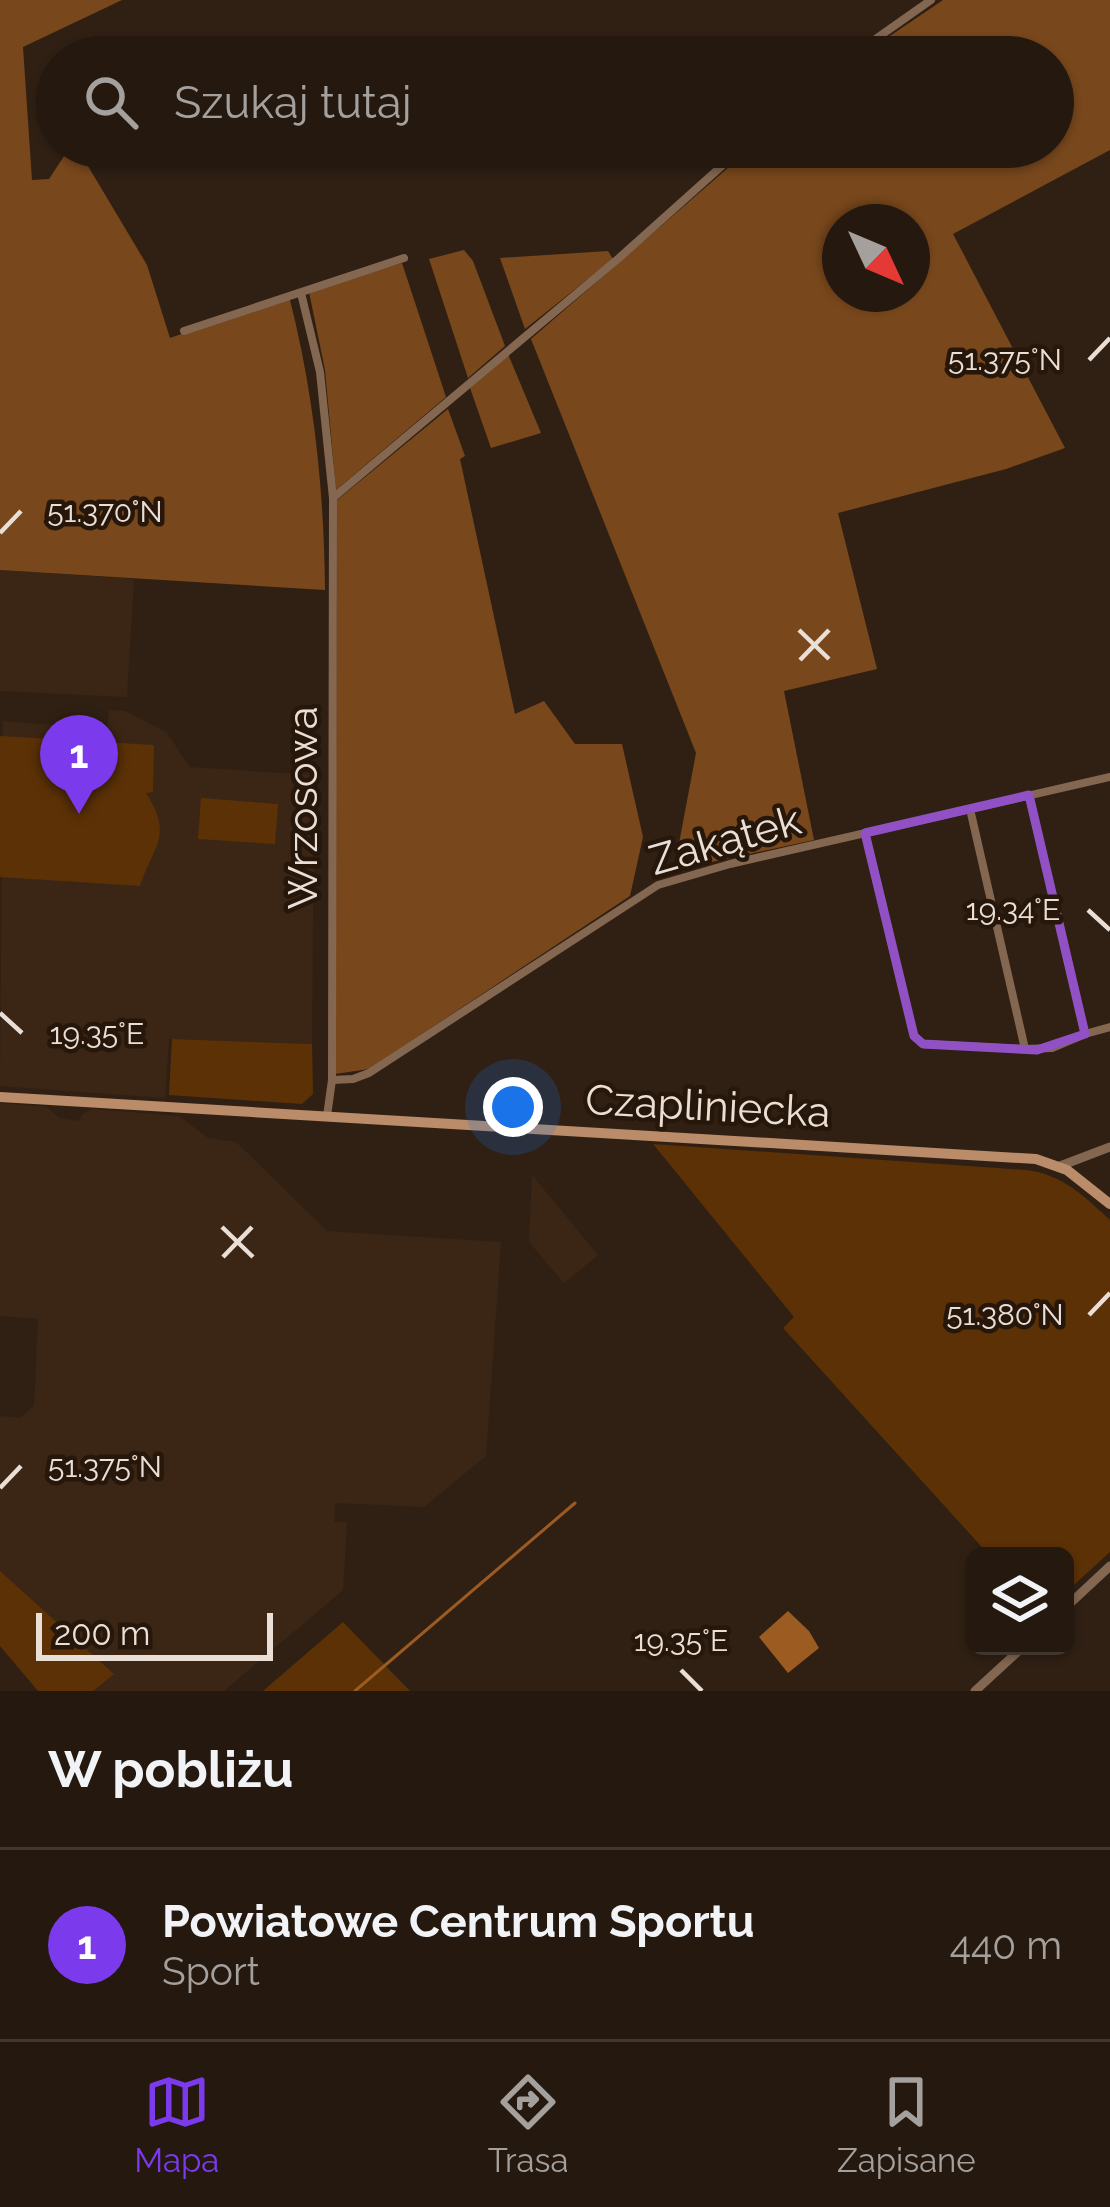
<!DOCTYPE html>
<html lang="pl">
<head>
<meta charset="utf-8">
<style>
	body { margin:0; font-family:Raleway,sans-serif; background:#2c2118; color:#f1f3f6 }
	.controls { position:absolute; right:36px; bottom:36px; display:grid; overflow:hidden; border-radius:18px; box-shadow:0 3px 9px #0004 }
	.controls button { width:108px; height:108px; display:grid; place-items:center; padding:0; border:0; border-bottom:3px solid #41372f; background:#24180f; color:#f1f3f6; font:60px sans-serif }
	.compass { position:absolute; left:822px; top:204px; width:108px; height:108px; border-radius:50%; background:#24180f; box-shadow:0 3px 9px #0004; rotate:134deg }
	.scale { position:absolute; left:36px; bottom:30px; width:237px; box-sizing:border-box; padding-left:12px; border:6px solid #eadfd6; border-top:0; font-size:33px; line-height:42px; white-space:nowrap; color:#eadfd6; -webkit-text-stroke:9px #26170a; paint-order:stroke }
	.you { position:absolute; left:513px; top:1107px; width:42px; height:42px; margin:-30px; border:9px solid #fff; border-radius:50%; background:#1a73e8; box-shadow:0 0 0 18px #1a73e833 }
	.badge { display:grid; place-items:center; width:78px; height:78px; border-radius:50%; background:#7c3aed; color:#fff; font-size:39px; font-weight:700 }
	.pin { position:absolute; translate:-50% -99px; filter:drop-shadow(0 3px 6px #0008) }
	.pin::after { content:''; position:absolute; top:63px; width:42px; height:36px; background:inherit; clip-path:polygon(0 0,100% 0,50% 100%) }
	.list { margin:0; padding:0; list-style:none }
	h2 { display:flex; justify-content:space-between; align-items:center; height:156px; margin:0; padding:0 48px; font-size:51px }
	h2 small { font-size:39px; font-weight:400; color:#a3a09e }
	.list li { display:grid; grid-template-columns:78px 1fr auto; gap:36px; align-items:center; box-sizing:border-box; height:192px; padding:0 48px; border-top:3px solid #41372f }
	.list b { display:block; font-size:45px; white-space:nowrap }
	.list p { margin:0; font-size:39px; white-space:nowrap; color:#a3a09e }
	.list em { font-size:39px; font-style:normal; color:#a3a09e }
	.icon { flex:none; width:66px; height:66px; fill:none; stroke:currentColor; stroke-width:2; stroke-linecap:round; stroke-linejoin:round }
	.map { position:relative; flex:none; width:1110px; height:1691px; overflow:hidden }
	.search { position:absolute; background:#24180f; box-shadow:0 3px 9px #0004; left:36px; right:36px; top:36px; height:132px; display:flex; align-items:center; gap:30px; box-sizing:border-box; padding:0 42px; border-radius:66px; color:#a3a09e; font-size:45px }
	.sheet { height:348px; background:#24180f }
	nav { display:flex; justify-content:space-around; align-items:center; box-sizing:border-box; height:168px; border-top:3px solid #41372f; background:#24180f; font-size:33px; color:#a3a09e }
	nav a { display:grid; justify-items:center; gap:6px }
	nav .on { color:#7c3aed }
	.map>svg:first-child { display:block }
	.built { fill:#3b2615 }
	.green { fill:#5c3106 }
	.forest { fill:#78471c; fill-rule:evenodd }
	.water { fill:#9b5b21 }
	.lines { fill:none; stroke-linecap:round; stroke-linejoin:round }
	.stream { stroke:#9b5b21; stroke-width:3 }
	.minor { stroke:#846751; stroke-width:8 }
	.tertiary { stroke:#846751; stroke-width:9 }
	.secondary { stroke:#ba8c69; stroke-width:10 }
	.marked { fill:none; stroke:#9150c4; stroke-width:9; stroke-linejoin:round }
	.ticks { fill:none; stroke:#eadfd6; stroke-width:4.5 }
	.labels { text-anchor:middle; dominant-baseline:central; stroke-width:9; stroke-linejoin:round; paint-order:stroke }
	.street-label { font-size:42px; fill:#eadfd6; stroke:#26170a }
	.ticks-label { font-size:30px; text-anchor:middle; fill:#eadfd6; stroke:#26170a; stroke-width:9; stroke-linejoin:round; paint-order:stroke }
</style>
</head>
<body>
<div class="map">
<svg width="1110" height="1691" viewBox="0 0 1110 1691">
	<rect width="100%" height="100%" fill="#302014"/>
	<g class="built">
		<path d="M 0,570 L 134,579 L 127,697 L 0,691 Z"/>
		<path d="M 3,701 L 3,721 L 107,729 L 109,710 L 125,711 L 166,732 L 190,767 L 314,775 L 312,1044 L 169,1039 L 165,1098 L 0,1086 Z"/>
		<path d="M 0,1103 L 47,1107 L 59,1118 L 79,1121 L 82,1115 L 92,1109 L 179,1116 L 208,1138 L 236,1142 L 327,1231 L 501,1242 L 486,1456 L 424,1507 L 335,1503 L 334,1522 L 347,1522 L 343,1590 L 224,1691 L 93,1691 L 113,1673 L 0,1571 L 0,1416 L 20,1418 L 34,1406 L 38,1319 L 0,1316 Z"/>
		<path d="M 532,1175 L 598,1255 L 564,1283 L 529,1242 Z"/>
	</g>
	<g class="green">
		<path d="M 0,736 L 154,745 L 153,792 L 146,793 C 174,837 153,845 140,886 L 0,877 Z"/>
		<path d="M 201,798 L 278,804 L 275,844 L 198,839 Z"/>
		<path d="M 172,1039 L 312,1044 L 313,1094 L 302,1104 L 169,1095 Z"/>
		<path d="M 653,1144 L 1026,1170 C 1062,1174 1084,1196 1110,1220 L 1110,1552 L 1065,1593 L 1065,1556 L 990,1556 L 783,1328 L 794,1317 Z"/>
		<path d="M 0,1571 L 114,1674 L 93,1691 L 38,1691 L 0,1646 Z"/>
		<path d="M 343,1622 L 410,1691 L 263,1691 Z"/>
	</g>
	<g class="forest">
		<path d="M 0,0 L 122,0 L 23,47 L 32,180 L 49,179 L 68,150 L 79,151 L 147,265 L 170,338 L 289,296 C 314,394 324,489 325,590 L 0,570 Z"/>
		<path d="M 943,0 L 1110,0 L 1110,150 L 953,234 L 1065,448 L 1006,469 L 838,513 L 877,669 L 784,691 L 814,840 L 674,870 L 696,753 L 531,339 L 752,147 L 1053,147 L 1053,57 L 859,57 ZM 840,222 L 912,222 L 912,294 L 840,294 Z"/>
		<path d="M 464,250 L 473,261 L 505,346 L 468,378 L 429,259 Z"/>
		<path d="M 608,251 L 613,259 L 525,329 L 500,258 Z"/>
		<path d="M 402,263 L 446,397 L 336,490 L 325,370 L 309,292 Z"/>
		<path d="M 508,354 L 541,433 L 491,448 L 470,388 Z"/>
		<path d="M 448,409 L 465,456 L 460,459 L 515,714 L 544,701 L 575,744 L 622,744 L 643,837 L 630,896 L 369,1069 L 335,1074 L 337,500 Z"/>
	</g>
	<path class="water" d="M 788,1611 L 809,1631 L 819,1648 L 788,1673 L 759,1637 Z"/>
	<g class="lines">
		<path class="stream" d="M 355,1691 L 575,1503"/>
		<g class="minor">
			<path d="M 850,57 L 931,0"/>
			<path d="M 301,293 L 320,372 L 333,498 L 332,1080 L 327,1116"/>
			<path d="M 184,331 L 404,258"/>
			<path d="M 334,497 L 619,258 L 743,147"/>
			<path d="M 865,833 L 914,1036 L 923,1044 L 1025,1049 L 970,809"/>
			<path d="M 1085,1034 L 1110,1027"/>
			<path d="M 1025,1049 L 1052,1048 L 1085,1034 L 1029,795"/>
			<path d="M 332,1080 L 353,1079 L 369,1073 L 658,885 L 730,864 L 1110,777"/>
		</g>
		<g class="tertiary">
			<path d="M 1060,1166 L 1110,1147"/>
			<path d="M 1065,1608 L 1110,1566"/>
			<path d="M 975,1691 L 1024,1646"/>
		</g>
		<path class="secondary" d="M 0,1097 L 1036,1159 L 1067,1170 L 1110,1204"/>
	</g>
	<path class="marked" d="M 1029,795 L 1085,1034 L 1037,1050 L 923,1044 L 914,1036 L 865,833 Z"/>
	<path class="ticks" d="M 1089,360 L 1110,338M 0,533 L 21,511M 799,630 L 829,659M 800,660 L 829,630M 1088,910 L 1110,930M 0,1013 L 22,1033M 222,1227 L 253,1257M 223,1257 L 252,1227M 1089,1315 L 1110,1293M 0,1488 L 21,1466M 681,1670 L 702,1691"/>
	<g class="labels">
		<g class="street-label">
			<text transform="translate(302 808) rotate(-90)">Wrzosowa</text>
			<text transform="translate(725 840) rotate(-16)">Zakątek</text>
			<text transform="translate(708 1106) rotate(3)">Czapliniecka</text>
		</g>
	</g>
	<g class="ticks-label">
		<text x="1005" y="370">51.375°N</text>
		<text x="105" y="522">51.370°N</text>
		<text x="1013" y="920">19.34°E</text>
		<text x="97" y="1044">19.35°E</text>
		<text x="1005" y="1325">51.380°N</text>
		<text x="105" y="1477">51.375°N</text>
		<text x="681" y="1651">19.35°E</text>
	</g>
</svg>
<div class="controls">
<button><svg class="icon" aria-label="layers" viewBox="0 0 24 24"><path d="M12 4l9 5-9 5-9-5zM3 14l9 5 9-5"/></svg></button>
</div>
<svg class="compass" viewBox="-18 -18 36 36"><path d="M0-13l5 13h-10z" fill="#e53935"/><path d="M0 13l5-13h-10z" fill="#a3a09e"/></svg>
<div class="scale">200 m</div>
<div class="you"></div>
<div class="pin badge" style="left:79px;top:814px">1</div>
<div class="search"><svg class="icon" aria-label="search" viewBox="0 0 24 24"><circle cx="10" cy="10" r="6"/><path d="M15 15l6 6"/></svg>Szukaj tutaj</div>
</div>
<section class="sheet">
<h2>W pobliżu<small></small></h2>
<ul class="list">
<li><span class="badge">1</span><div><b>Powiatowe Centrum Sportu</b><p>Sport</p></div><em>440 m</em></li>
</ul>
</section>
<nav>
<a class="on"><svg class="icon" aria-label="map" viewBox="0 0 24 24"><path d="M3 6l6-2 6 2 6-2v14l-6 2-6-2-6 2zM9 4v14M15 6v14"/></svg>Mapa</a>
<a><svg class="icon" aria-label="directions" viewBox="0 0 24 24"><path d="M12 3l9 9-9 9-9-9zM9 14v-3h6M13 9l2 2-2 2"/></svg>Trasa</a>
<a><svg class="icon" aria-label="saved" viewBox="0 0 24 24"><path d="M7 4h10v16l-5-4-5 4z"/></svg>Zapisane</a>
</nav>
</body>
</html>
